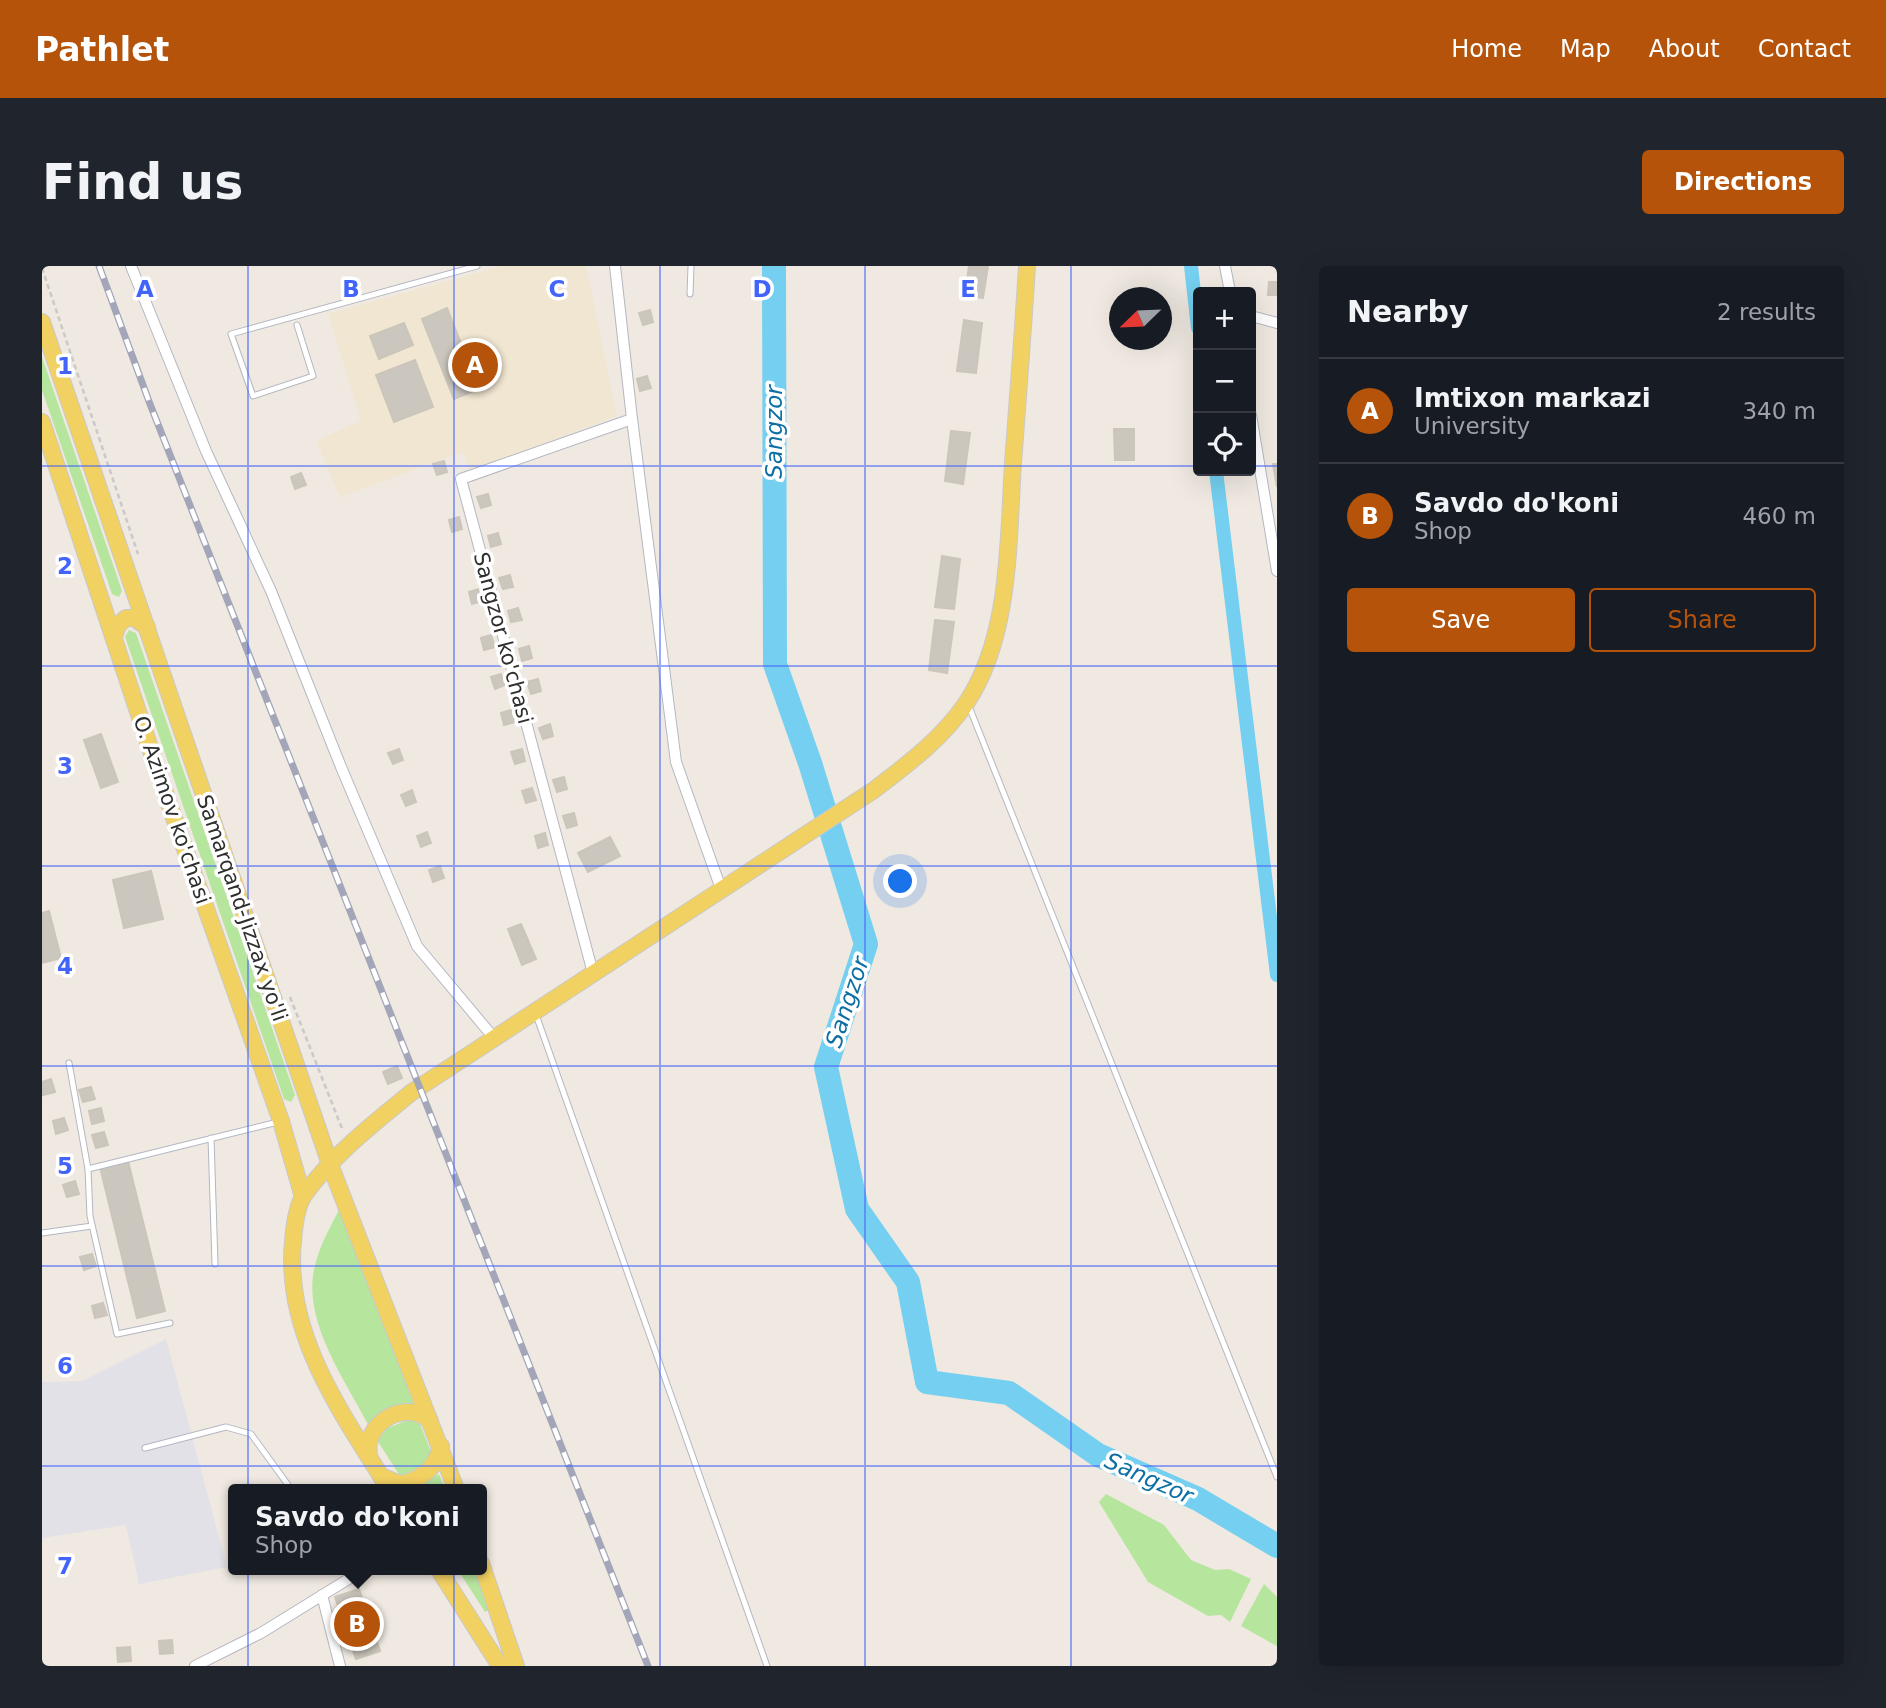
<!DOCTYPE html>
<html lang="en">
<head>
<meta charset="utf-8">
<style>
	body { margin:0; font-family:"DejaVu Sans",sans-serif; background:#20242c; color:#f1f3f6 }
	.controls { position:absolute; right:21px; top:21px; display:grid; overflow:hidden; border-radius:7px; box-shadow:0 7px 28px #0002 }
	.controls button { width:63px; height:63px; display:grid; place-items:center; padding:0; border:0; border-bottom:2px solid #363941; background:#171b24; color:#f1f3f6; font:35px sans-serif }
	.compass { position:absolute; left:1067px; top:21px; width:63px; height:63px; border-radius:50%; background:#171b24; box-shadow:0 7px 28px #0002; rotate:247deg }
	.you { position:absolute; left:859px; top:616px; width:24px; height:24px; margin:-18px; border:5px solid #fff; border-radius:50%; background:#1a73e8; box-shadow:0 0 0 10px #1a73e833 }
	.badge { display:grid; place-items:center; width:46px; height:46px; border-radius:50%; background:#b45309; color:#fff; font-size:23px; font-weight:700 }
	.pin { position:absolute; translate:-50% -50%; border:4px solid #fff; box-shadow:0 2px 7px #0006 }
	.popup { position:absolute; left:186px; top:1218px; width:259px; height:91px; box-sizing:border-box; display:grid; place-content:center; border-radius:7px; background:#171b24; filter:drop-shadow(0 2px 5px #0005); font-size:23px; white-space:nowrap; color:#9ea1a6 }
	.popup b { font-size:26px; color:#f1f3f6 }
	.popup::after { content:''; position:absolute; left:50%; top:100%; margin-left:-14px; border:14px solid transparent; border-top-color:#171b24 }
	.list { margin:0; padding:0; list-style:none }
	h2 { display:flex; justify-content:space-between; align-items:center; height:91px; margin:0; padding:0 28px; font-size:30px }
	h2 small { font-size:23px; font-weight:400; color:#9ea1a6 }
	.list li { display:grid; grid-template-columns:46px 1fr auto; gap:21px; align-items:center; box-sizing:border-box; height:105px; padding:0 28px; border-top:2px solid #363941 }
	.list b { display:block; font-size:26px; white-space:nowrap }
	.list p { margin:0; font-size:23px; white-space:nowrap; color:#9ea1a6 }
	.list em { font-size:23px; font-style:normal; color:#9ea1a6 }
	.actions { display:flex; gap:14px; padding:21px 28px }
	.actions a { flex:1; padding:16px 0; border:2px solid #b45309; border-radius:7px; text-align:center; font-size:24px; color:#b45309 }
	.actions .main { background:#b45309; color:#fff }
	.icon { flex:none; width:38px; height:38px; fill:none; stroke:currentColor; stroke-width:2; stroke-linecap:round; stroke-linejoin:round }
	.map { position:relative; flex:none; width:1235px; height:1400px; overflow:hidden; border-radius:7px }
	header { display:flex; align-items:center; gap:42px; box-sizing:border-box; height:98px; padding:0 35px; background:#b45309; color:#fff }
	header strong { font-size:33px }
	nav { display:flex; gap:38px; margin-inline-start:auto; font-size:24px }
	.intro { display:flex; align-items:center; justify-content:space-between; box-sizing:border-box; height:168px; padding:0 42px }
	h1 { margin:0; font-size:49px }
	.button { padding:18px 32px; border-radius:7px; background:#b45309; color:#fff; font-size:24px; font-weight:700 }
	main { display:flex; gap:42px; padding:0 42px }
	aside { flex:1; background:#171b24; border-radius:7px; box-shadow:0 7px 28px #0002 }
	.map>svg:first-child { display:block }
	.industrial { fill:#e3e1e8 }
	.education { fill:#f0e6d1 }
	.green { fill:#b6e59e }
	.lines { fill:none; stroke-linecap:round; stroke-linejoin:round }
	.canal { stroke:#75cff0; stroke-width:14 }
	.river { stroke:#75cff0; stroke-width:24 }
	.building { fill:#cbc7bf; stroke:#cbc5ba; stroke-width:2 }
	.lane-casing { stroke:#b4b7c1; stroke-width:7 }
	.street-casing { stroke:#b4b7c1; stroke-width:12 }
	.primary-casing { stroke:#c9c9c9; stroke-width:18 }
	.path { stroke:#c9c9c9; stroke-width:2.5; stroke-dasharray:5 3.5; stroke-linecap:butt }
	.lane { stroke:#fff; stroke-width:5 }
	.street { stroke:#fff; stroke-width:10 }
	.primary { stroke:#f2d163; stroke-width:16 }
	.rail-casing { stroke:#a3a6b8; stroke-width:7 }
	.rail { stroke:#fff; stroke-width:4.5; stroke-dasharray:13; stroke-linecap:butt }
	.grid { fill:none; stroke:#4264fb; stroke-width:2; stroke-opacity:0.55 }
	.labels { text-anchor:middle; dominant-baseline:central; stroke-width:7; stroke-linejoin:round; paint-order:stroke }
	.street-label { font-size:21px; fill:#2e2e2e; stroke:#fff }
	.water-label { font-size:23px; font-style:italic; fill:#0d6fa3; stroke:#fff }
	.grid-label { font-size:23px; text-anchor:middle; font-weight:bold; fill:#4264fb; stroke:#fff; stroke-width:7; stroke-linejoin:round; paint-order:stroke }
</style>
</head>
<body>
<header>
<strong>Pathlet</strong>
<nav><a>Home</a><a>Map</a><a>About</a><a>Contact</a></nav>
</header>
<div class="intro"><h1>Find us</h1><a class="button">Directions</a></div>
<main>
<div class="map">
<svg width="1235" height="1400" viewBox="0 0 1235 1400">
	<rect width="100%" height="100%" fill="#efe9e1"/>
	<path class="industrial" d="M 124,1073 L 185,1301 L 97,1318 L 84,1259 L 0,1272 L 0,1116 L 40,1115 Z"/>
	<path class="education" d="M 460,0 L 544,0 L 575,150 L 428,205 L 421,186 L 298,231 L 274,175 L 319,155 L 286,48 Z"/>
	<g class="green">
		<path d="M 0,91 L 80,325 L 77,331 L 70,328 L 0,124 Z"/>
		<path d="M 87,364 L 94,367 L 253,829 L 249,836 L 242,833 L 83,371 Z"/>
		<path d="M 297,944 L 372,1138 L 362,1139 L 328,1162 C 305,1117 261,1057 272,1004 C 276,983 287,963 297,944 Z"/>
		<path d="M 370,1152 L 376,1153 L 390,1188 C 384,1201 371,1207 358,1210 L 335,1174 L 346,1162 Z"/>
		<path d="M 397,1208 L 403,1223 L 367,1223 Z"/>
		<path d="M 1064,1228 L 1122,1259 L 1149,1294 L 1173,1304 L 1187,1303 L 1209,1313 L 1188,1356 L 1179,1349 L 1166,1350 L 1106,1316 L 1057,1236 Z"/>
		<path d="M 416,1304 L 432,1304 L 447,1344 L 443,1346 Z"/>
		<path d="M 1222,1318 L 1235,1331 L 1235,1380 L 1199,1360 Z"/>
	</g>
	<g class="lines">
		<g class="canal">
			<path d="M 1149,0 L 1156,62"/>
			<path d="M 1174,205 L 1235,709"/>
		</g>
		<path class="river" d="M 732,0 L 733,398 L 768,497 L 824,678 L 784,801 L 815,943 L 866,1016 L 885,1116 L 967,1127 L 1056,1189 L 1156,1233 L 1235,1280"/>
	</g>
	<g class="building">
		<path d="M 927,0 L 946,0 L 941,32 L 923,30 Z"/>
		<path d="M 1227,16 L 1235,16 L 1235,29 L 1226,29 Z"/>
		<path d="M 405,42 L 437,123 L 412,133 L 380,53 Z"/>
		<path d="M 608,44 L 611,56 L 601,59 L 597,47 Z"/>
		<path d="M 922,54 L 940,57 L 934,107 L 915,105 Z"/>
		<path d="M 362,57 L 371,79 L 337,93 L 328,70 Z"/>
		<path d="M 373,94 L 391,141 L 352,156 L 334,109 Z"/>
		<path d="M 605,110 L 609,122 L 598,125 L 595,113 Z"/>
		<path d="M 1072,163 L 1092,163 L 1092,194 L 1073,194 Z"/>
		<path d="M 909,165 L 928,167 L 921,218 L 903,215 Z"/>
		<path d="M 402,195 L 405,206 L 395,209 L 391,198 Z"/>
		<path d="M 1231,198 L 1235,198 L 1235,221 Z"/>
		<path d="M 259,207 L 264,219 L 253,223 L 249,211 Z"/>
		<path d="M 446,228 L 449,239 L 439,242 L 435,231 Z"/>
		<path d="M 417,251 L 420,263 L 410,266 L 407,254 Z"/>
		<path d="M 456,267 L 459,278 L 449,281 L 446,270 Z"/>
		<path d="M 900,290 L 918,293 L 912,343 L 893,341 Z"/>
		<path d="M 468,309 L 471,321 L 461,323 L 457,312 Z"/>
		<path d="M 437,323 L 440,335 L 430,338 L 427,326 Z"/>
		<path d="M 476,342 L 480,354 L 469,356 L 466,345 Z"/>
		<path d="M 893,354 L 912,356 L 905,407 L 887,404 Z"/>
		<path d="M 449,369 L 453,381 L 442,384 L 439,372 Z"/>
		<path d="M 487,380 L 490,392 L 480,395 L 477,383 Z"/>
		<path d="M 459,408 L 463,419 L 453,423 L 449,411 Z"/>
		<path d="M 496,413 L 499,425 L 489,428 L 485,416 Z"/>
		<path d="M 469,444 L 473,456 L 462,459 L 459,447 Z"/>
		<path d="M 508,458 L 511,470 L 501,473 L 497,462 Z"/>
		<path d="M 59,468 L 76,516 L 59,522 L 42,474 Z"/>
		<path d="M 357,483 L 361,494 L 351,498 L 346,487 Z"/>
		<path d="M 480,483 L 483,495 L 473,498 L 469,486 Z"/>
		<path d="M 522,511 L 525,523 L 515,526 L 511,514 Z"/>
		<path d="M 490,522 L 494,534 L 484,537 L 480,525 Z"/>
		<path d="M 370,524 L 374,536 L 364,540 L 359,529 Z"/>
		<path d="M 532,547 L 535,559 L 525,562 L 521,550 Z"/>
		<path d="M 385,566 L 389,577 L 379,581 L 375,570 Z"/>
		<path d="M 503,567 L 506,579 L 496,582 L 493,570 Z"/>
		<path d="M 568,571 L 578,590 L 546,606 L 536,587 Z"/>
		<path d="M 398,600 L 402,612 L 391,616 L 387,604 Z"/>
		<path d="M 109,605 L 121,653 L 82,662 L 71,614 Z"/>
		<path d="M 7,645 L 19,692 L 0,697 L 0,647 Z"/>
		<path d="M 479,658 L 494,693 L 480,699 L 466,663 Z"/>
		<path d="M 355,800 L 360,812 L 346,818 L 341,806 Z"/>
		<path d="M 9,813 L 13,826 L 1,829 L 0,816 Z"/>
		<path d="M 49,821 L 53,833 L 41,836 L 37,824 Z"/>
		<path d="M 59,842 L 62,855 L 50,858 L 47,845 Z"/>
		<path d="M 22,852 L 26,864 L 14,868 L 11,855 Z"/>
		<path d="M 62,866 L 66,879 L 54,882 L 50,869 Z"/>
		<path d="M 86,895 L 123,1045 L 95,1052 L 58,901 Z"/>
		<path d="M 33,915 L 37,928 L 25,931 L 21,919 Z"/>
		<path d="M 50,988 L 54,1000 L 42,1004 L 38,991 Z"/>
		<path d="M 61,1037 L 65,1049 L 53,1052 L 50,1040 Z"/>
		<path d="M 317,1323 L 338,1385 L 314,1393 L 293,1331 Z"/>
		<path d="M 130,1374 L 131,1387 L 118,1388 L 117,1375 Z"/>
		<path d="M 88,1381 L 89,1395 L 76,1396 L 75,1382 Z"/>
	</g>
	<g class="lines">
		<g class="lane-casing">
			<g id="lane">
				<path d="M 648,28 L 649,0"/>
				<path d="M 255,59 L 271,110 L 211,130 L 189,68 L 435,0"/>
				<path d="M 926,438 L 1235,1211"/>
				<path d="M 493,746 L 725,1400"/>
				<path d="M 27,797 L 46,903 L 236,856"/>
				<path d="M 169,872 L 173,998"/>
				<path d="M 46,903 L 48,950 L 75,1068 L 128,1057"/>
				<path d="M 0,967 L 50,960"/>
				<path d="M 103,1182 L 184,1161 L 209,1168 L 249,1223"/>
			</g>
		</g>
		<g class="street-casing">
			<g id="street">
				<path d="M 89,0 L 164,185 L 229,325 L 299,501 L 375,680 L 452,772"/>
				<path d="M 1183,0 L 1188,26"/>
				<path d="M 1209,50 L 1235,57"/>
				<path d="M 1209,149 L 1235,305"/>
				<path d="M 590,153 L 634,496 L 679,623"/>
				<path d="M 551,707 L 419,213 L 590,153 L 573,0"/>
				<path d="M 280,1329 L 298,1400"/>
				<path d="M 153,1400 L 219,1367 L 321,1304"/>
			</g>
		</g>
		<g class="primary-casing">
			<g id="primary">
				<path d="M 0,56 L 289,901 L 414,1223"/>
				<path d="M 0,156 L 120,518 L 239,855 L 261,931"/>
				<path d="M 72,371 L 76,359 L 84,352 L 92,352 L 105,361"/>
				<path d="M 327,1189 C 321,1157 364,1132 388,1155"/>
				<path d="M 339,1210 L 358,1218 C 380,1214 394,1202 399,1180"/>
				<path d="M 347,1223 C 300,1147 242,1069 251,975 C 252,962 255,940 262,929 C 291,889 332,857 370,826 L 832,524 C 866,498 901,472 925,436 C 969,369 966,274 971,197 C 976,131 981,66 985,0"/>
				<path d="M 439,1297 L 474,1400"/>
				<path d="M 397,1304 L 458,1400"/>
			</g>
		</g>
		<g class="path">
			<path d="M 0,2 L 96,288"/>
			<path d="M 248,731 L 301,865"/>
		</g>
		<use href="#lane" class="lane"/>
		<use href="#street" class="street"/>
		<use href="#primary" class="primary"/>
		<g class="rail-casing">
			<path id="rail" d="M 57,0 L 108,138 L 606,1400"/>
		</g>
		<use href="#rail" class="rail"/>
	</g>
	<path class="grid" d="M 206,0 L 206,1400M 412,0 L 412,1400M 618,0 L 618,1400M 823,0 L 823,1400M 1029,0 L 1029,1400M 0,200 L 1156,200M 1209,200 L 1235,200M 0,400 L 1235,400M 0,600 L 1235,600M 0,800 L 1235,800M 0,1000 L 1235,1000M 0,1200 L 1235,1200"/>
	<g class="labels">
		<g class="street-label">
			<text transform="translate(461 372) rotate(75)">Sangzor ko'chasi</text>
			<text transform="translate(130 544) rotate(71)">O. Azimov ko'chasi</text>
			<text transform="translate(200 642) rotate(71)">Samarqand-Jizzax yo'li</text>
		</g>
		<g class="water-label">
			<text transform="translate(732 166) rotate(-90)">Sangzor</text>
			<text transform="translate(805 736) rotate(-72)">Sangzor</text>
			<text transform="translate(1107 1212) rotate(24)">Sangzor</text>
		</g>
	</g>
	<g class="grid-label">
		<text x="103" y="31">A</text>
		<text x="309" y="31">B</text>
		<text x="515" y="31">C</text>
		<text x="720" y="31">D</text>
		<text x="926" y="31">E</text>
		<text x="23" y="108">1</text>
		<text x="23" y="308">2</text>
		<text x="23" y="508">3</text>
		<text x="23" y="708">4</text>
		<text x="23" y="908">5</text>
		<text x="23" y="1108">6</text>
		<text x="23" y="1308">7</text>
	</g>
</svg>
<div class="controls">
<button>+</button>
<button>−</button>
<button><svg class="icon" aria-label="locate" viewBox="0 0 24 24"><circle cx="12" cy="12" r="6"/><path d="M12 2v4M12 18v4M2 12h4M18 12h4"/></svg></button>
</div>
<svg class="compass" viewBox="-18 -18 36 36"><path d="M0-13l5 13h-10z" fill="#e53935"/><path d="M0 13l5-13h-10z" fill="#9ea1a6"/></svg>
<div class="you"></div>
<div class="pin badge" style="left:433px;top:99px">A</div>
<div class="pin badge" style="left:315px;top:1358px">B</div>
<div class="popup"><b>Savdo do'koni</b>Shop</div>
</div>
<aside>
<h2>Nearby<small>2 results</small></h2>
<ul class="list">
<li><span class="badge">A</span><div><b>Imtixon markazi</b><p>University</p></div><em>340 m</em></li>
<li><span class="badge">B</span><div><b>Savdo do'koni</b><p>Shop</p></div><em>460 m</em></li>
</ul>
<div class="actions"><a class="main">Save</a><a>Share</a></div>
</aside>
</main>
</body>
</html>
